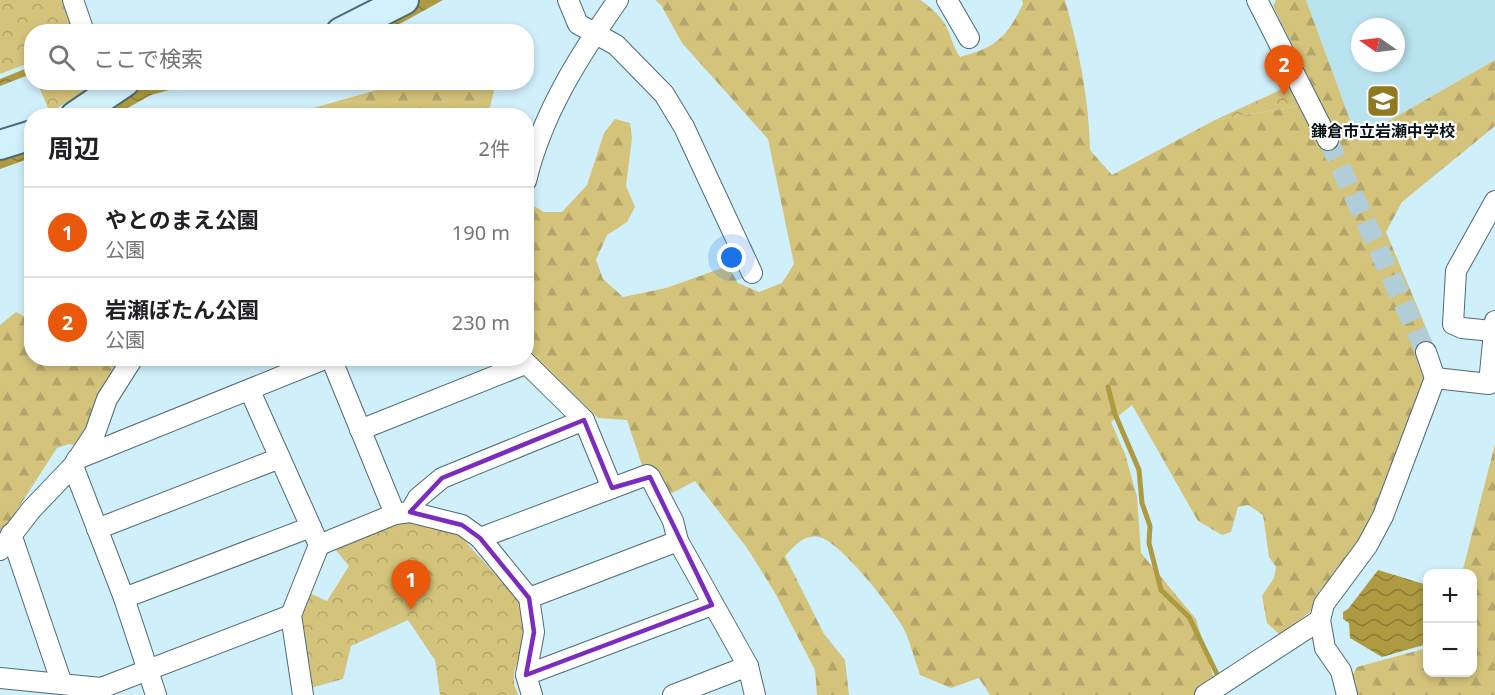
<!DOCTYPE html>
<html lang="ja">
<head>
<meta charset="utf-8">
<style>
	body { margin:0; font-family:"Noto Sans","Noto Sans JP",sans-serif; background:#f2f2f2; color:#202124 }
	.controls { position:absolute; right:18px; bottom:18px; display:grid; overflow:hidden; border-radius:12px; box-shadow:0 3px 9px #0003 }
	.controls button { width:54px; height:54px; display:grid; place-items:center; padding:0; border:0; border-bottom:2px solid #e0e0e0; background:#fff; color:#202124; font:30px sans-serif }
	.compass { position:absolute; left:1351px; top:18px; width:54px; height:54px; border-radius:50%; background:#fff; box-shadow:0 3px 9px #0003; rotate:284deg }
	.you { position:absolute; left:732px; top:258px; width:21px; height:21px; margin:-15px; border:4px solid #fff; border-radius:50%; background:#1a73e8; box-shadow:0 0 0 9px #1a73e833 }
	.badge { display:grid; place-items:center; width:39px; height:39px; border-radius:50%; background:#ea580c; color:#fff; font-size:20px; font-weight:700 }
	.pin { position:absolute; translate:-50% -50px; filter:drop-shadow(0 2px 3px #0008) }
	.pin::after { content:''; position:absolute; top:32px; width:21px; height:18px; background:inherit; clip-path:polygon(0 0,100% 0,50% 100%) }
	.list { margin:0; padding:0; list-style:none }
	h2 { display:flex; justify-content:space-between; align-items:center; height:78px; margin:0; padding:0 24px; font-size:26px }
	h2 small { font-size:20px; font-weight:400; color:#757577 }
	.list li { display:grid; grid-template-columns:39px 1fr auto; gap:18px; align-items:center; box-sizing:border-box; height:90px; padding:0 24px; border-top:2px solid #e0e0e0 }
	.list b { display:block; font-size:22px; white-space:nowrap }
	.list p { margin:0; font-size:20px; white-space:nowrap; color:#757577 }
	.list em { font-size:20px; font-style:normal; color:#757577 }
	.icon { flex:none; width:33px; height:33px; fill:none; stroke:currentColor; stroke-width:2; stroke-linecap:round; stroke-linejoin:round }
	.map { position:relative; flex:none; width:1495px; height:695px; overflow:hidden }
	.search { position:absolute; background:#fff; box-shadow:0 3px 9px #0003; left:24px; top:24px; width:510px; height:66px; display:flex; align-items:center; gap:15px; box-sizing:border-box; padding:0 21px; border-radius:24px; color:#757577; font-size:22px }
	.panel { position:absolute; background:#fff; box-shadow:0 3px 9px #0003; left:24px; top:108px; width:510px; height:258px; border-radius:24px }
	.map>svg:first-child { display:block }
	.built { fill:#bae3f0; fill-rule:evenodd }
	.forest { fill:url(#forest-firs) }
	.park { fill:url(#park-crowns) }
	.water { fill:url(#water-waves) }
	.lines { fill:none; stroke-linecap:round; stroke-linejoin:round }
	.stream { stroke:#ae9a41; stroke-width:5 }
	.street-tunnel { stroke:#b1ced8; stroke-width:20; stroke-dasharray:20 10; stroke-linecap:butt }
	.street-casing { stroke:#4e6b74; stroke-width:22 }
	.secondary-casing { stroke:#4e6b74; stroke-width:32 }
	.street { stroke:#fff; stroke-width:20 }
	.secondary { stroke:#d2f2fb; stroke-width:28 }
	.marked { fill:none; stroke:#7b2cbf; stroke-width:4.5; stroke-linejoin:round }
	.labels { text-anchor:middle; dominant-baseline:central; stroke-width:4.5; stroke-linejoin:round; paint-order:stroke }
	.poi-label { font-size:16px; font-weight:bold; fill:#071216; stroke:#fff }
</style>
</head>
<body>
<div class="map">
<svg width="1495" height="695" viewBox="0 0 1495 695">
	<defs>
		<pattern id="forest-firs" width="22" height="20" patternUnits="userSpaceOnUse" patternTransform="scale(1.5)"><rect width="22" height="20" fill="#d4c37b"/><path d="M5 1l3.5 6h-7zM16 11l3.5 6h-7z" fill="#b4a66a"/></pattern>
		<pattern id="park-crowns" width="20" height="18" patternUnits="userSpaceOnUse" patternTransform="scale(1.5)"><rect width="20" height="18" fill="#d4c37b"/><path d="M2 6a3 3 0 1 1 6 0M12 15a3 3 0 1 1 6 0" fill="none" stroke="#b4a66a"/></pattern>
		<pattern id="water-waves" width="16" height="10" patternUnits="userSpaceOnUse" patternTransform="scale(1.5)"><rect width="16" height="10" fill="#ae9a41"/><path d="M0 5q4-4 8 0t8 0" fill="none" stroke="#8c7c35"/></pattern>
	</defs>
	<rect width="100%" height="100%" fill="#cfeffa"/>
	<path class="built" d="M 1306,0 L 1495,0 L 1495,60 L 1357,139 ZM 1360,27 L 1396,27 L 1396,63 L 1360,63 Z"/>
	<g class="forest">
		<path d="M 655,0 L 920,0 C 931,7 943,18 948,30 C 952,40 954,48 960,57 C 996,48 1007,37 1023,4 L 1022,0 L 1065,0 C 1079,50 1089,98 1090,150 L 1112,175 L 1215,120 L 1303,105 L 1333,128 L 1273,6 L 1276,0 L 1306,0 L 1357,139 L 1495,60 L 1495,126 L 1402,202 L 1386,232 L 1440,361 L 1431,375 L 1374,518 L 1348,562 L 1319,591 L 1310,612 L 1280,635 L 1267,623 L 1262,596 L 1274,578 L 1276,567 L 1269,557 L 1263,515 L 1248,505 L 1238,507 L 1231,532 L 1222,535 L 1198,521 L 1132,405 L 1111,422 L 1125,454 L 1137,497 L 1141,553 L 1196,619 L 1216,685 L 1200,695 L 990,695 L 979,678 L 951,688 L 920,675 C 915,661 911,645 905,631 C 896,612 839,540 819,537 C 804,534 794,546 785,556 L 824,634 L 845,660 L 849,695 L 817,695 L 815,670 L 774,591 L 747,548 L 695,481 L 670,494 L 644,471 L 627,420 L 598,418 L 534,356 L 527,344 L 527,202 L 544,212 L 562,212 L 587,185 L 604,133 L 615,119 L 630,123 L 632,138 L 626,186 L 635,207 L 627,222 L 607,235 L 596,260 L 603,279 L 623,297 L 666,288 L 728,266 L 738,283 L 759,292 L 782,283 L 794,264 L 768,139 L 682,43 L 661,5 Z"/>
		<path d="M 401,83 L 496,83 L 488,115 L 289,115 Z"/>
		<path d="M 16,312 L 31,320 L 32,358 L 125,359 L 80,446 L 69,444 L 57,448 L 0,536 L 0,325 Z"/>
		<path d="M 1495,444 L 1495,695 L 1341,695 L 1357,667 L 1427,648 L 1428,672 L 1472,672 L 1475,602 L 1472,574 L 1462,573 Z"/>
	</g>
	<g class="park">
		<path d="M 0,0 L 65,0 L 76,31 L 32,32 L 31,69 L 29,63 L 0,74 Z"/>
		<path d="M 37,83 L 91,83 L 93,87 L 50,112 Z"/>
		<path d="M 1293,84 L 1303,105 L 1215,120 Z"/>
		<path d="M 407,520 L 454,529 L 522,604 L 527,630 L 514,672 L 514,684 L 518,695 L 440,695 L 435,660 L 408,620 L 351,646 L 343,679 L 307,689 L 297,616 L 307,592 L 327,601 L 349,566 L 335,549 Z"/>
	</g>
	<g class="water">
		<path d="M 414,0 L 443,0 L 387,31 L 352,32 Z"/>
		<path d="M 30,67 L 31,74 L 0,86 L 0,79 Z"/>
		<path d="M 142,83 L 272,83 L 246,86 L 180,87 L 151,95 L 115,115 L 89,116 L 121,93 Z"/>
		<path d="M 31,143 L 31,158 L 0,169 L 0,153 Z"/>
		<path d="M 1378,570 L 1427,585 L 1427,644 L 1382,657 L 1350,638 L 1349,623 L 1343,619 L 1343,612 L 1348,609 Z"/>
	</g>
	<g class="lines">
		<path class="stream" d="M 1108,387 L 1115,414 L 1139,470 L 1142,503 L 1150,526 L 1149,543 L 1161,590 L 1189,617 L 1218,676"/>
		<path class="street-tunnel" d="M 1328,140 L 1426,352"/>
		<g class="street-casing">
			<g id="street">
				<path d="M 73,0 L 84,32"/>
				<path d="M 568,0 L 578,24 L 616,45 L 664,94 L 684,127 L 752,273"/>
				<path d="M 947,0 L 969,38"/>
				<path d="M 1257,0 L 1328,140"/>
				<path d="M 526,181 C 542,114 579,56 618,0"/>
				<path d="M 1492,331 L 1462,328 L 1453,324 L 1456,271 L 1495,201"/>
				<path d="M 331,358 L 395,514"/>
				<path d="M 521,358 L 584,420 L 612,488"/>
				<path d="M 1435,378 L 1489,384 L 1495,321"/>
				<path d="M 250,391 L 319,545 L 291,615 L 303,695"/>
				<path d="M 360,430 L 525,364"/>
				<path d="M 77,459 L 327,358"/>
				<path d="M 73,466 L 124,598 L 156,695"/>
				<path d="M 410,512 L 418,498 L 442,478 L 584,420"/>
				<path d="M 97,529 L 280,458"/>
				<path d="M 11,534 L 62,684"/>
				<path d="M 480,538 L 647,475 L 650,477 L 673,521 L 678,541 L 748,666 L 755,695"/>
				<path d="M 319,545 L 395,514 L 410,512 L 462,525 L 480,538 L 529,598 L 534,632 L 526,675 L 532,695"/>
				<path d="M 0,550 L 31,510 L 73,466 L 95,433 L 107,399 L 133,358"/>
				<path d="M 124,598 L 311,527"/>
				<path d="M 529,598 L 678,541"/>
				<path d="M 526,675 L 712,605"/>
				<path d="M 0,678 L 101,688 L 291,615"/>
				<path d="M 673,695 L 748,666"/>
				<path d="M 1205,695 L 1320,620"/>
				<path d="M 1347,695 L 1341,671 L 1325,648 L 1320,620 L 1324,604 L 1367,546 L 1383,516 L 1435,378 L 1426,352"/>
			</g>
		</g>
		<g class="secondary-casing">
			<g id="secondary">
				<path d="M 341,32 L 404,0"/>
				<path d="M 75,116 L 125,82"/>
				<path d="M 0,145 L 32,135"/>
			</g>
		</g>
		<use href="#street" class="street"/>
		<use href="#secondary" class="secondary"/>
	</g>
	<path class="marked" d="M 584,420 L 612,488 L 650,477 L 712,605 L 526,675 L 534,632 L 529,598 L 480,538 L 462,525 L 410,512 L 442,478 Z"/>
	<defs>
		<g id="school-square" transform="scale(1.725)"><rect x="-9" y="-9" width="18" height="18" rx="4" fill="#8e7a20" stroke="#fff"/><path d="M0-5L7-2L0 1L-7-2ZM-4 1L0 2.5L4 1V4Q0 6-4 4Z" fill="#fff"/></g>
	</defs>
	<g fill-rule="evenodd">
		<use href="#school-square" x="1383" y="101"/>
	</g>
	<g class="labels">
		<g class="poi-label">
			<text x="1383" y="131">鎌倉市立岩瀬中学校</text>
		</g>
	</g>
</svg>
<div class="controls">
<button>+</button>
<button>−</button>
</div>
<svg class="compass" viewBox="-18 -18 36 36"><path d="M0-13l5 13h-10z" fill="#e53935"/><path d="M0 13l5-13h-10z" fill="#757577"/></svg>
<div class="you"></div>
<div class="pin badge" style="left:411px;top:610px">1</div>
<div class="pin badge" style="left:1284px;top:95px">2</div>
<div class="search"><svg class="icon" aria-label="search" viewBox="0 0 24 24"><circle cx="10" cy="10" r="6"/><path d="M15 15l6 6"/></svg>ここで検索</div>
<section class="panel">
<h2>周辺<small>2件</small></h2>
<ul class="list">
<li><span class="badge">1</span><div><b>やとのまえ公園</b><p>公園</p></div><em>190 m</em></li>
<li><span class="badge">2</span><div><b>岩瀬ぼたん公園</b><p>公園</p></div><em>230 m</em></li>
</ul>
</section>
</div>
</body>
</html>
